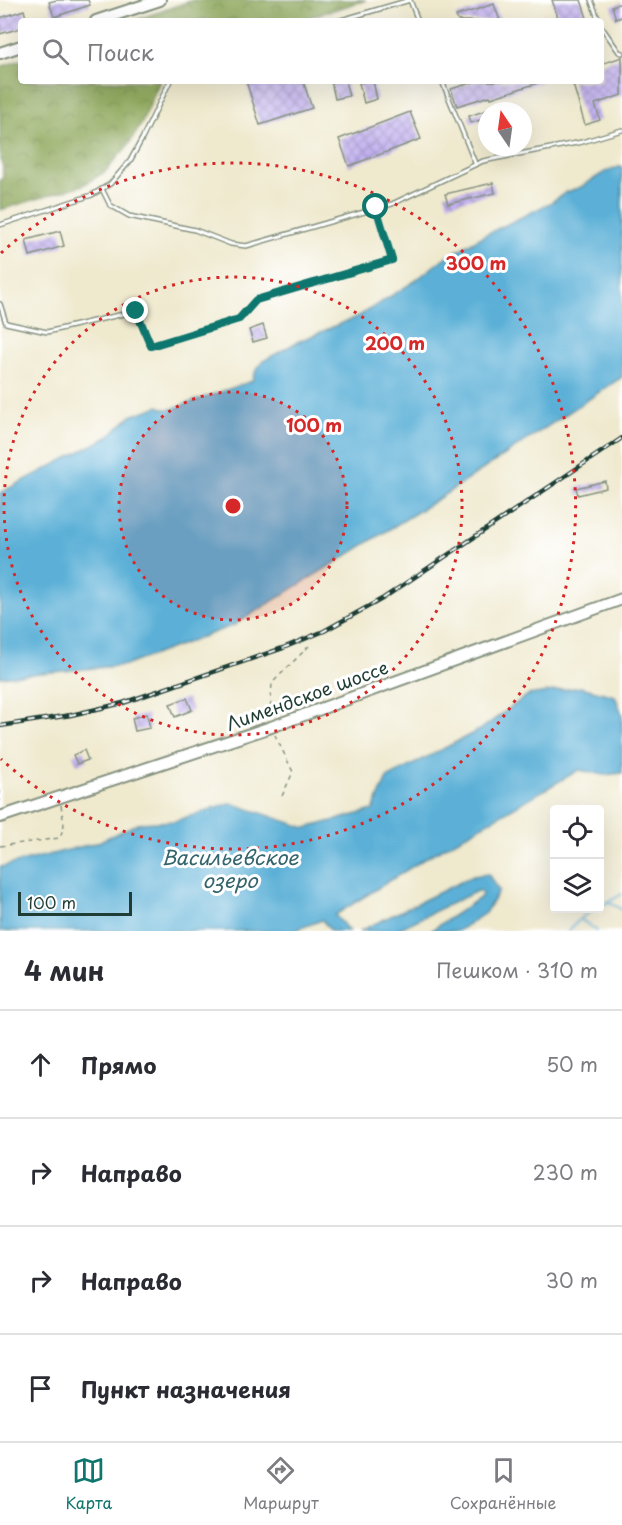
<!DOCTYPE html>
<html lang="ru">
<head>
<meta charset="utf-8">
<style>
	body { margin:0; font-family:"Playpen Sans",sans-serif; background:#f7f7f7; color:#2b2b33 }
	.controls { position:absolute; right:18px; bottom:18px; display:grid; overflow:hidden; border-radius:6px; box-shadow:0 6px 24px #0002 }
	.controls button { width:54px; height:54px; display:grid; place-items:center; padding:0; border:0; border-bottom:2px solid #e1e1e2; background:#fff; color:#2b2b33; font:30px sans-serif }
	.compass { position:absolute; left:478px; top:102px; width:54px; height:54px; border-radius:50%; background:#fff; box-shadow:0 6px 24px #0002; rotate:347deg }
	.scale { position:absolute; left:18px; bottom:15px; width:114px; box-sizing:border-box; padding-left:6px; border:3px solid #1f3d34; border-top:0; font-size:16px; line-height:21px; white-space:nowrap; color:#1f3d34; -webkit-text-stroke:4px #fff; paint-order:stroke }
	.stop { position:absolute; width:18px; height:18px; margin:-14px; border:4px solid #0f766e; border-radius:50%; background:#fff }
	.stop.end { background:#0f766e; border-color:#fff; box-shadow:0 2px 6px #0008 }
	.list { margin:0; padding:0; list-style:none }
	h2 { display:flex; justify-content:space-between; align-items:center; height:78px; margin:0; padding:0 24px; font-size:26px }
	h2 small { font-size:20px; font-weight:400; color:#7c7c81 }
	.list li { display:grid; grid-template-columns:39px 1fr auto; gap:18px; align-items:center; box-sizing:border-box; height:108px; padding:0 24px; border-top:2px solid #e1e1e2 }
	.list b { display:block; font-size:22px; white-space:nowrap }
	.list em { font-size:20px; font-style:normal; color:#7c7c81 }
	.icon { flex:none; width:33px; height:33px; fill:none; stroke:currentColor; stroke-width:2; stroke-linecap:round; stroke-linejoin:round }
	.map { position:relative; flex:none; width:622px; height:931px; overflow:hidden }
	.search { position:absolute; background:#fff; box-shadow:0 6px 24px #0002; left:18px; right:18px; top:18px; height:66px; display:flex; align-items:center; gap:15px; box-sizing:border-box; padding:0 21px; border-radius:6px; color:#7c7c81; font-size:22px }
	.sheet { height:510px; background:#fff }
	nav { display:flex; justify-content:space-around; align-items:center; box-sizing:border-box; height:84px; border-top:2px solid #e1e1e2; background:#fff; font-size:16px; color:#7c7c81 }
	nav a { display:grid; justify-items:center; gap:3px }
	nav .on { color:#0f766e }
	.map>svg:first-child { display:block }
	.forest { fill:url(#forest-crowns); stroke:#567246; stroke-width:1.5 }
	.water { fill:#5bb0d7; stroke:#3d7686; stroke-width:1.5 }
	.lines { fill:none; stroke-linecap:round; stroke-linejoin:round }
	.stream { stroke:#5bb0d7; stroke-width:2 }
	.building { fill:url(#building-cross-hatch) }
	.lane-casing { stroke:#879381; stroke-width:6 }
	.primary-casing { stroke:#879381; stroke-width:14 }
	.path { stroke:#879381; stroke-width:1.5; stroke-dasharray:4.5 4.5; stroke-linecap:butt }
	.lane { stroke:#fff; stroke-width:3 }
	.primary { stroke:#fff; stroke-width:10 }
	.rail-casing { stroke:#1f3d34; stroke-width:4.5 }
	.rail { stroke:#fff; stroke-width:2; stroke-dasharray:7; stroke-linecap:butt }
	.route { stroke:#0f766e; stroke-width:8 }
	.ring { fill:none; stroke:#d62828; stroke-width:3; stroke-dasharray:3 6 }
	.labels { text-anchor:middle; dominant-baseline:central; stroke-width:6; stroke-linejoin:round; paint-order:stroke }
	.street-label { font-size:18px; fill:#1f3d34; stroke:#fff }
	.water-label { font-size:20px; font-style:italic; fill:#34656d; stroke:#fff }
	.centre { fill:#d62828; stroke:#fff; stroke-width:3 }
	.ring-label { font-size:18px; text-anchor:middle; font-weight:bold; fill:#d62828; stroke:#fff; stroke-width:6; stroke-linejoin:round; paint-order:stroke }
</style>
</head>
<body>
<div class="map">
<svg width="622" height="931" viewBox="0 0 622 931">
	<defs>
		<pattern id="forest-crowns" width="20" height="18" patternUnits="userSpaceOnUse" patternTransform="scale(1.5)"><rect width="20" height="18" fill="#8ca658"/><path d="M2 6a3 3 0 1 1 6 0M12 15a3 3 0 1 1 6 0" fill="none" stroke="#72884a"/></pattern>
		<pattern id="building-cross-hatch" width="8" height="8" patternUnits="userSpaceOnUse" patternTransform="scale(1.5)"><rect width="8" height="8" fill="#c2b1f0"/><path d="M0 0l8 8M0 8l8-8" fill="none" stroke="#9d91c3"/></pattern>
	</defs>
	<rect width="100%" height="100%" fill="#fff"/>
	<filter id="ink" filterUnits="userSpaceOnUse"><feTurbulence type="fractalNoise" baseFrequency=".0167" numOctaves="2"/><feDisplacementMap in="SourceGraphic" scale="12" xChannelSelector="R" yChannelSelector="G"/><feConvolveMatrix kernelMatrix="1 2 1 2 8 2 1 2 1" color-interpolation-filters="sRGB"/></filter>
	<filter id="wash" filterUnits="userSpaceOnUse"><feTurbulence type="fractalNoise" baseFrequency=".008" numOctaves="4" result="noise"/><feDisplacementMap in="SourceGraphic" scale="24" xChannelSelector="R" yChannelSelector="G"/><feGaussianBlur stdDeviation="1.35" result="paint"/><feColorMatrix in="noise" values="0 0 0 0 0 0 0 0 0 0 0 0 0 0 0 0 0 1.4 0 .05"/><feComposite in="paint" operator="in"/></filter>
	<g filter="url(#wash)">
		<rect width="100%" height="100%" fill="#efe9ce"/>
		<g class="forest">
			<path d="M 193,0 L 366,0 L 297,21 L 133,21 Z"/>
			<path d="M 21,60 L 21,81 L 160,81 L 142,123 L 129,144 L 105,172 L 83,185 L 0,210 L 0,181 L 3,178 L 3,166 L 0,160 L 0,67 Z"/>
		</g>
		<g class="water">
			<path d="M 622,166 L 622,377 L 435,501 L 234,625 L 127,665 L 0,677 L 0,493 L 108,437 L 131,416 L 159,406 L 164,409 L 171,409 L 252,381 L 256,370 L 263,361 L 297,342 L 359,316 L 415,281 L 444,258 L 485,235 L 550,203 L 567,192 L 581,187 L 605,172 Z"/>
			<path d="M 581,687 L 615,696 L 622,714 L 622,773 L 605,775 L 579,770 L 429,856 L 335,915 L 349,931 L 331,931 L 322,920 L 293,931 L 0,931 L 0,867 L 96,843 L 139,823 L 175,821 L 231,803 L 306,828 L 373,810 L 387,778 L 481,729 L 528,695 Z"/>
			<path d="M 488,874 L 499,891 L 485,913 L 458,931 L 430,931 L 480,898 L 482,894 L 481,891 L 477,891 L 394,931 L 360,931 L 473,876 Z"/>
		</g>
		<g class="lines">
			<g class="stream">
				<path d="M 608,901 L 622,910"/>
				<path d="M 600,907 L 622,894"/>
				<path d="M 580,919 L 597,931"/>
				<path d="M 568,931 L 580,919 L 596,908"/>
			</g>
		</g>
		<g id="blocks">
			<g class="building">
				<path d="M 57,0 L 88,0 L 90,5 L 54,17 L 49,2 Z"/>
				<path d="M 552,0 L 581,0 L 588,21 L 559,21 Z"/>
				<path d="M 622,3 L 622,17 L 616,19 L 612,6 Z"/>
				<path d="M 494,4 L 500,21 L 458,21 L 456,16 Z"/>
				<path d="M 24,10 L 27,21 L 21,21 L 21,28 L 0,34 L 0,18 Z"/>
				<path d="M 622,57 L 622,95 L 595,104 L 600,120 L 585,125 L 572,81 L 601,81 L 601,64 Z"/>
				<path d="M 246,81 L 303,81 L 312,108 L 260,125 Z"/>
				<path d="M 331,81 L 345,81 L 349,96 L 335,99 Z"/>
				<path d="M 366,81 L 373,81 L 377,99 L 364,103 L 359,83 Z"/>
				<path d="M 477,81 L 541,81 L 541,82 L 491,98 L 490,96 L 457,106 L 451,89 Z"/>
				<path d="M 487,110 L 487,118 L 471,123 L 469,116 Z"/>
				<path d="M 410,112 L 421,139 L 349,166 L 339,139 Z"/>
				<path d="M 493,183 L 495,193 L 448,204 L 445,194 Z"/>
				<path d="M 60,231 L 64,246 L 30,256 L 26,240 Z"/>
				<path d="M 263,325 L 267,338 L 253,342 L 249,330 Z"/>
				<path d="M 605,481 L 606,488 L 578,495 L 576,488 Z"/>
				<path d="M 187,698 L 192,710 L 175,717 L 170,704 Z"/>
				<path d="M 147,714 L 150,728 L 135,731 L 132,718 Z"/>
				<path d="M 84,750 L 88,760 L 77,764 L 73,755 Z"/>
			</g>
		</g>
	</g>
	<g filter="url(#ink)">
		<use href="#blocks" fill-opacity="0" stroke="#879381" stroke-width="1.5"/>
		<g class="lines">
			<g class="lane-casing">
				<g id="lane">
					<path d="M 591,0 L 599,21"/>
					<path d="M 338,21 L 410,0 L 418,21"/>
					<path d="M 601,26 L 619,52 L 622,53"/>
					<path d="M 442,81 L 475,163"/>
					<path d="M 102,189 L 110,205 L 129,216 L 195,230 L 231,244 L 246,246 L 392,204 L 483,161 L 582,142 L 622,130"/>
					<path d="M 0,225 L 92,195 L 110,184 L 130,161 L 142,139 L 170,81"/>
					<path d="M 0,304 L 6,323 L 47,332 L 136,311 L 151,346 L 239,319 L 256,300 L 392,260"/>
				</g>
			</g>
			<g class="primary-casing">
				<g id="primary">
					<path d="M 96,21 L 160,0"/>
					<path d="M 0,53 L 21,46"/>
					<path d="M 0,817 L 271,727 L 622,599"/>
				</g>
			</g>
			<g class="path">
				<path d="M 378,214 L 390,255"/>
				<path d="M 270,716 L 272,683 L 309,646"/>
				<path d="M 275,735 L 293,772 L 282,796"/>
				<path d="M 0,790 L 0,801"/>
				<path d="M 0,846 L 60,838 L 64,825 L 61,805"/>
			</g>
			<use href="#lane" class="lane"/>
			<use href="#primary" class="primary"/>
			<g class="rail-casing">
				<path id="rail" d="M 0,726 L 71,715 L 123,703 L 283,648 L 324,631 L 382,599 L 622,438"/>
			</g>
			<use href="#rail" class="rail"/>
		</g>
	</g>
	<g class="lines" filter="url(#ink)">
		<path class="route" d="M 136,311 L 151,346 L 239,319 L 256,300 L 392,260 L 376,207"/>
	</g>
	<circle cx="233" cy="506" r="114" fill="#d62828" fill-opacity=".12"/>
	<g class="ring">
		<circle cx="233" cy="506" r="114"/>
		<circle cx="233" cy="506" r="229"/>
		<path d="M1 253A343 343 0 1 1 1 759"/>
	</g>
	<g class="labels">
		<g class="street-label">
			<text transform="translate(307 695) rotate(-20)">Лимендское шоссе</text>
		</g>
		<g class="water-label">
			<text x="230" y="857">Васильевское<tspan x="230" dy="23">озеро</tspan></text>
		</g>
	</g>
	<circle cx="233" cy="506" r="9" class="centre"/>
	<g class="ring-label">
		<text x="476" y="270">300 m</text>
		<text x="395" y="350">200 m</text>
		<text x="314" y="432">100 m</text>
	</g>
</svg>
<div class="controls">
<button><svg class="icon" aria-label="locate" viewBox="0 0 24 24"><circle cx="12" cy="12" r="6"/><path d="M12 2v4M12 18v4M2 12h4M18 12h4"/></svg></button>
<button><svg class="icon" aria-label="layers" viewBox="0 0 24 24"><path d="M12 4l9 5-9 5-9-5zM3 14l9 5 9-5"/></svg></button>
</div>
<svg class="compass" viewBox="-18 -18 36 36"><path d="M0-13l5 13h-10z" fill="#e53935"/><path d="M0 13l5-13h-10z" fill="#7c7c81"/></svg>
<div class="scale">100 m</div>
<div class="stop" style="left:376px;top:207px"></div>
<div class="stop end" style="left:136px;top:311px"></div>
<div class="search"><svg class="icon" aria-label="search" viewBox="0 0 24 24"><circle cx="10" cy="10" r="6"/><path d="M15 15l6 6"/></svg>Поиск</div>
</div>
<section class="sheet">
<h2>4 мин<small>Пешком · 310 m</small></h2>
<ul class="list">
<li><svg class="icon" aria-label="ahead" viewBox="0 0 24 24"><path d="M12 20V5M6 11l6-6 6 6"/></svg><div><b>Прямо</b></div><em>50 m</em></li>
<li><svg class="icon" aria-label="right" viewBox="0 0 24 24"><path d="M7 20v-9h11M14 6l5 5-5 5"/></svg><div><b>Направо</b></div><em>230 m</em></li>
<li><svg class="icon" aria-label="right" viewBox="0 0 24 24"><path d="M7 20v-9h11M14 6l5 5-5 5"/></svg><div><b>Направо</b></div><em>30 m</em></li>
<li><svg class="icon" aria-label="arrive" viewBox="0 0 24 24"><path d="M6 21V4h12l-3 4 3 4H6"/></svg><div><b>Пункт назначения</b></div></li>
</ul>
</section>
<nav>
<a class="on"><svg class="icon" aria-label="map" viewBox="0 0 24 24"><path d="M3 6l6-2 6 2 6-2v14l-6 2-6-2-6 2zM9 4v14M15 6v14"/></svg>Карта</a>
<a><svg class="icon" aria-label="directions" viewBox="0 0 24 24"><path d="M12 3l9 9-9 9-9-9zM9 14v-3h6M13 9l2 2-2 2"/></svg>Маршрут</a>
<a><svg class="icon" aria-label="saved" viewBox="0 0 24 24"><path d="M7 4h10v16l-5-4-5 4z"/></svg>Сохранённые</a>
</nav>
</body>
</html>
